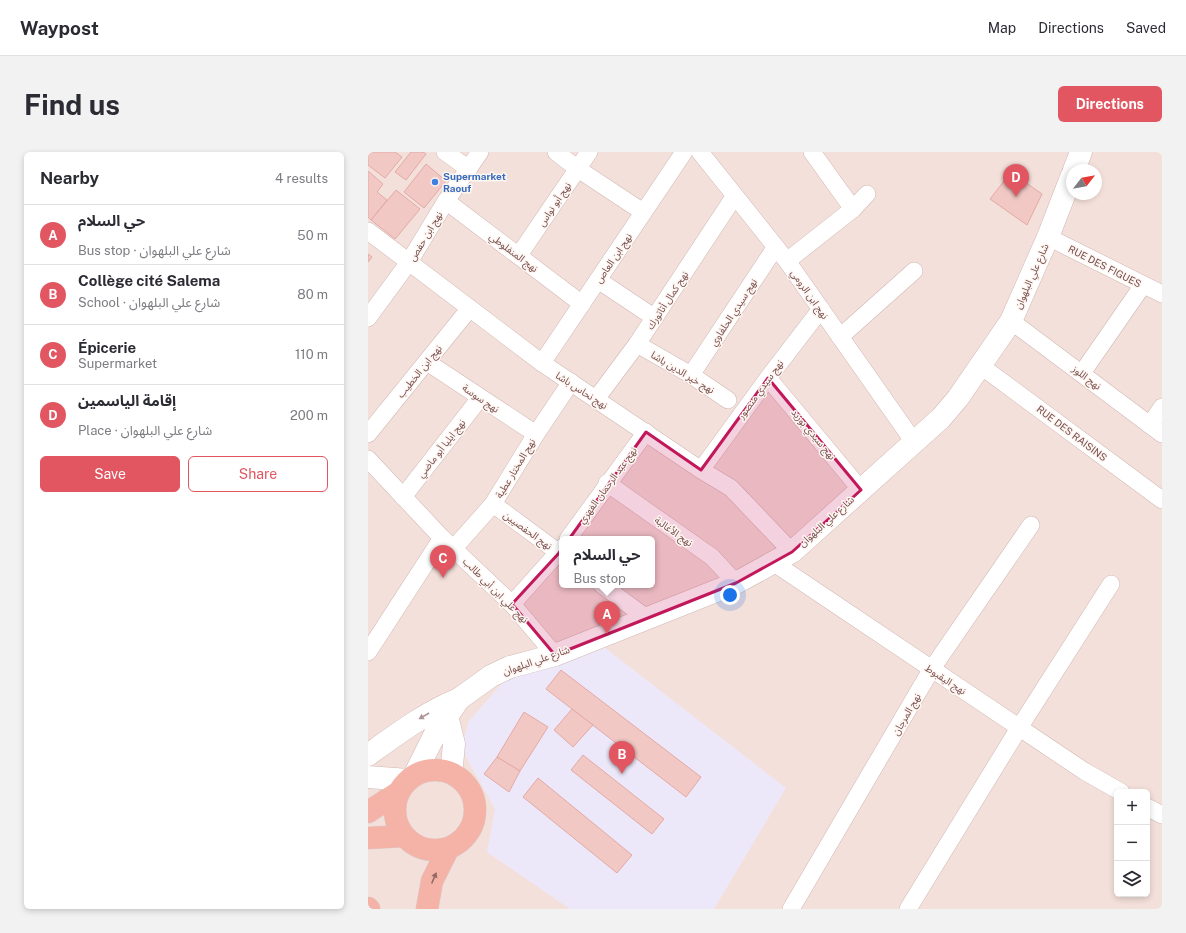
<!DOCTYPE html>
<html lang="en">
<head>
<meta charset="utf-8">
<style>
	body { margin:0; font-family:"Public Sans","Noto Sans Arabic",sans-serif; background:#f2f2f3; color:#2b2b33 }
	.controls { position:absolute; right:12px; bottom:12px; display:grid; overflow:hidden; border-radius:6px; box-shadow:0 2px 6px #0003 }
	.controls button { width:36px; height:36px; display:grid; place-items:center; padding:0; border:0; border-bottom:1px solid #e1e1e2; background:#fff; color:#2b2b33; font:20px sans-serif }
	.compass { position:absolute; left:698px; top:12px; width:36px; height:36px; border-radius:50%; background:#fff; box-shadow:0 2px 6px #0003; rotate:59deg }
	.you { position:absolute; left:362px; top:443px; width:14px; height:14px; margin:-10px; border:3px solid #fff; border-radius:50%; background:#1a73e8; box-shadow:0 0 0 6px #1a73e833 }
	.badge { display:grid; place-items:center; width:26px; height:26px; border-radius:50%; background:#e15661; color:#fff; font-size:13px; font-weight:700 }
	.pin { position:absolute; translate:-50% -33px; filter:drop-shadow(0 1px 2px #0008) }
	.pin::after { content:''; position:absolute; top:21px; width:14px; height:12px; background:inherit; clip-path:polygon(0 0,100% 0,50% 100%) }
	.popup { position:absolute; left:191px; top:384px; width:96px; height:52px; box-sizing:border-box; display:grid; place-content:center; border-radius:6px; background:#fff; filter:drop-shadow(0 1px 3px #0005); font-size:13px; white-space:nowrap; color:#7c7c81 }
	.popup b { font-size:15px; color:#2b2b33 }
	.popup::after { content:''; position:absolute; left:50%; top:100%; margin-left:-8px; border:8px solid transparent; border-top-color:#fff }
	.list { margin:0; padding:0; list-style:none }
	h2 { display:flex; justify-content:space-between; align-items:center; height:52px; margin:0; padding:0 16px; font-size:17px }
	h2 small { font-size:13px; font-weight:400; color:#7c7c81 }
	.list li { display:grid; grid-template-columns:26px 1fr auto; gap:12px; align-items:center; box-sizing:border-box; height:60px; padding:0 16px; border-top:1px solid #e1e1e2 }
	.list b { display:block; font-size:15px; white-space:nowrap }
	.list p { margin:0; font-size:13px; white-space:nowrap; color:#7c7c81 }
	.list em { font-size:13px; font-style:normal; color:#7c7c81 }
	.actions { display:flex; gap:8px; padding:12px 16px }
	.actions a { flex:1; padding:9px 0; border:1px solid #e15661; border-radius:6px; text-align:center; font-size:14px; color:#e15661 }
	.actions .main { background:#e15661; color:#fff }
	.icon { flex:none; width:22px; height:22px; fill:none; stroke:currentColor; stroke-width:2; stroke-linecap:round; stroke-linejoin:round }
	.map { position:relative; flex:none; width:794px; height:757px; overflow:hidden; border-radius:6px }
	header { display:flex; align-items:center; gap:24px; box-sizing:border-box; height:56px; padding:0 20px; background:#fff; border-bottom:1px solid #e1e1e2 }
	header strong { font-size:19px }
	nav { display:flex; gap:22px; margin-inline-start:auto; font-size:14px }
	.intro { display:flex; align-items:center; justify-content:space-between; box-sizing:border-box; height:96px; padding:0 24px }
	h1 { margin:0; font-size:28px }
	.button { padding:10px 18px; border-radius:6px; background:#e15661; color:#fff; font-size:14px; font-weight:700 }
	main { display:flex; gap:24px; padding:0 24px }
	aside { flex:1; background:#fff; border-radius:6px; box-shadow:0 2px 6px #0003 }
	.map>svg:first-child { display:block }
	.residential { fill:#f4e0da; fill-rule:evenodd }
	.education { fill:#ede8f9 }
	.building { fill:#f1c8c4; stroke:#e3a9a5 }
	.lines { fill:none; stroke-linecap:round; stroke-linejoin:round }
	.minor-casing { stroke:#d1b7b3; stroke-width:18 }
	.tertiary-casing { stroke:#d1b7b3; stroke-width:23 }
	.trunk-casing { stroke:#d9cecd; stroke-width:23 }
	.minor { stroke:#fff; stroke-width:17 }
	.tertiary { stroke:#fff; stroke-width:22 }
	.trunk { stroke:#f5b3a8; stroke-width:22 }
	.oneway { fill:#ad9695 }
	.oneway2 { fill:#966964 }
	.marked { fill:#c2185b; fill-opacity:0.2; stroke:#c2185b; stroke-width:3; stroke-linejoin:round }
	.shop-dot { fill:#3f7fe0; stroke:#fef6f2; stroke-width:1.5 }
	.labels { text-anchor:middle; dominant-baseline:central; stroke-width:3; stroke-linejoin:round; paint-order:stroke }
	.shop-label { font-size:10px; font-weight:bold; fill:#366cbe; stroke:#fef6f2; text-anchor:start }
	.street-label { font-size:10px; fill:#77504e; stroke:#fef6f2 }
</style>
</head>
<body>
<header>
<strong>Waypost</strong>
<nav><a>Map</a><a>Directions</a><a>Saved</a></nav>
</header>
<div class="intro"><h1>Find us</h1><a class="button">Directions</a></div>
<main>
<aside>
<h2>Nearby<small>4 results</small></h2>
<ul class="list">
<li><span class="badge">A</span><div><b>حي السلام</b><p>Bus stop · شارع علي البلهوان</p></div><em>50 m</em></li>
<li><span class="badge">B</span><div><b>Collège cité Salema</b><p>School · شارع علي البلهوان</p></div><em>80 m</em></li>
<li><span class="badge">C</span><div><b>Épicerie</b><p>Supermarket</p></div><em>110 m</em></li>
<li><span class="badge">D</span><div><b>إقامة الياسمين</b><p>Place · شارع علي البلهوان</p></div><em>200 m</em></li>
</ul>
<div class="actions"><a class="main">Save</a><a>Share</a></div>
</aside>
<div class="map">
<svg width="794" height="757" viewBox="0 0 794 757">
	<rect width="100%" height="100%" fill="#fcf0eb"/>
	<path class="residential" d="M 0,0 L 794,0 L 794,757 L 0,757 ZM 704,18 L 728,18 L 728,42 L 704,42 ZM 194,387 L 284,387 L 284,433 L 194,433 ZM 749,640 L 779,640 L 779,742 L 749,742 Z"/>
	<path class="education" d="M 232,492 L 418,636 L 346,757 L 202,757 L 119,700 L 127,657 L 97,603 L 96,585 L 101,569 L 137,528 Z"/>
	<g class="building">
		<path d="M 3,0 L 27,0 L 34,5 L 17,26 L 0,13 L 0,4 Z"/>
		<path d="M 43,0 L 55,0 L 58,2 L 38,28 L 27,20 Z"/>
		<path d="M 58,12 L 78,29 L 56,56 L 36,40 Z"/>
		<path d="M 0,19 L 15,32 L 9,40 L 19,48 L 3,68 L 0,65 Z"/>
		<path d="M 643,20 L 674,42 L 659,73 L 622,47 Z"/>
		<path d="M 28,38 L 52,57 L 27,87 L 3,68 Z"/>
		<path d="M 0,102 L 4,105 L 0,110 Z"/>
		<path d="M 193,518 L 333,625 L 318,645 L 178,537 Z"/>
		<path d="M 204,557 L 225,573 L 205,595 L 186,578 Z"/>
		<path d="M 156,560 L 180,575 L 152,619 L 129,605 Z"/>
		<path d="M 215,603 L 296,667 L 284,682 L 203,618 Z"/>
		<path d="M 129,605 L 152,619 L 141,640 L 116,622 Z"/>
		<path d="M 170,626 L 264,703 L 249,721 L 155,645 Z"/>
	</g>
	<g class="lines">
		<g class="minor-casing">
			<g id="minor">
				<path d="M 77,0 L 101,17"/>
				<path d="M 188,0 L 210,17 L 275,60"/>
				<path d="M 332,0 L 419,109 L 546,290"/>
				<path d="M 444,0 L 485,57"/>
				<path d="M 78,49 L 214,152"/>
				<path d="M 0,79 L 174,211 L 333,318 L 363,336 L 424,400"/>
				<path d="M 680,85 L 794,142"/>
				<path d="M 151,103 L 221,0"/>
				<path d="M 419,109 L 485,57 L 499,42"/>
				<path d="M 230,128 L 287,166"/>
				<path d="M 0,166 L 41,110 L 78,49 L 112,0"/>
				<path d="M 643,169 L 794,282"/>
				<path d="M 472,185 L 546,119"/>
				<path d="M 269,192 L 323,223 L 360,248"/>
				<path d="M 59,210 L 168,282"/>
				<path d="M 174,211 L 316,0"/>
				<path d="M 613,214 L 794,348"/>
				<path d="M 714,221 L 775,133"/>
				<path d="M 323,223 L 407,96"/>
				<path d="M 400,226 L 493,338"/>
				<path d="M 228,247 L 269,192 L 366,45"/>
				<path d="M 782,273 L 794,255"/>
				<path d="M 0,282 L 102,156"/>
				<path d="M 0,307 L 74,386 L 144,452 L 187,503"/>
				<path d="M 333,318 L 400,226 L 453,157"/>
				<path d="M 239,331 L 344,405 L 368,431"/>
				<path d="M 35,345 L 112,246"/>
				<path d="M 125,352 L 194,403"/>
				<path d="M 200,387 L 278,280"/>
				<path d="M 86,396 L 125,352 L 168,282 L 203,230"/>
				<path d="M 406,411 L 716,619 L 753,640"/>
				<path d="M 234,433 L 280,467"/>
				<path d="M 144,452 L 194,396"/>
				<path d="M 0,500 L 74,386"/>
				<path d="M 779,655 L 794,663"/>
				<path d="M 423,757 L 563,518 L 663,373"/>
				<path d="M 540,757 L 651,576 L 743,432"/>
			</g>
		</g>
		<g class="tertiary-casing">
			<g id="tertiary">
				<path d="M 706,18 L 713,0"/>
				<path d="M 79,564 L 86,592 L 84,613 L 85,621"/>
				<path d="M 0,603 C 29,582 57,561 91,547"/>
				<path d="M 47,622 L 67,582 L 91,547 L 123,524 L 142,515 L 187,503 L 368,431 L 424,400 L 573,266 L 590,246 L 643,169 L 680,85 L 704,23"/>
				<path d="M 0,625 L 40,628"/>
			</g>
		</g>
		<g class="trunk-casing">
			<g id="trunk">
				<circle cx="67" cy="658" r="40"/>
				<path d="M 0,660 L 31,640"/>
				<path d="M 0,686 L 36,684"/>
				<path d="M 0,756 L 1,757"/>
				<path d="M 59,757 L 64,729 L 80,697"/>
			</g>
		</g>
		<use href="#minor" class="minor"/>
		<use href="#tertiary" class="tertiary"/>
		<use href="#trunk" class="trunk"/>
	</g>
	<defs><path id="oneway-solid" d="M-6-.8H1V-3.2L6.5 0L1 3.2V.8H-6Z"/></defs>
	<use class="oneway" href="#oneway-solid" transform="translate(56 564) rotate(150)"/>
	<use class="oneway2" href="#oneway-solid" transform="translate(66 726) rotate(-67)"/>
	<path class="marked" d="M 400,226 L 493,338 L 424,400 L 368,431 L 187,503 L 144,452 L 191,401 L 278,280 L 333,318 Z"/>
	<circle class="shop-dot" cx="67" cy="30" r="4"/>
	<g class="labels">
		<g class="shop-label">
			<text x="75" y="24">Supermarket<tspan x="75" dy="12">Raouf</tspan></text>
		</g>
		<g class="street-label">
			<text transform="translate(186 52) rotate(-56)">نهج أبو نواس</text>
			<text transform="translate(57 84) rotate(-59)">نهج ابن حفص</text>
			<text transform="translate(146 100) rotate(37)">نهج المنفلوطي</text>
			<text transform="translate(245 106) rotate(-56)">نهج ابن العاص</text>
			<text transform="translate(737 114) rotate(27)">RUE DES FIGUES</text>
			<text transform="translate(663 124) rotate(-66)">شارع علي البلهوان</text>
			<text transform="translate(442 142) rotate(55)">نهج ابن الرومي</text>
			<text transform="translate(299 148) rotate(-57)">نهج كمال أتاتورك</text>
			<text transform="translate(365 160) rotate(-57)">نهج سيدي الحلفاوي</text>
			<text transform="translate(51 219) rotate(-51)">نهج ابن الخطيب</text>
			<text transform="translate(315 220) rotate(31)">نهج خير الدين باشا</text>
			<text transform="translate(719 225) rotate(37)">نهج اللوز</text>
			<text transform="translate(392 237) rotate(-54)">نهج سيدي منصور</text>
			<text transform="translate(214 238) rotate(33)">نهج نحاس باشا</text>
			<text transform="translate(113 246) rotate(34)">نهج سوسة</text>
			<text transform="translate(704 281) rotate(37)">RUE DES RAISINS</text>
			<text transform="translate(446 282) rotate(50)">نهج سيدي بوزيد</text>
			<text transform="translate(73 296) rotate(-52)">نهج ايليا أبو ماضي</text>
			<text transform="translate(147 316) rotate(-59)">نهج المختار عطية</text>
			<text transform="translate(239 333) rotate(-54)">نهج عبد الرحمان الفهري</text>
			<text transform="translate(458 369) rotate(-42)">شارع علي البلهوان</text>
			<text transform="translate(160 378) rotate(36)">نهج الحفصيين</text>
			<text transform="translate(306 379) rotate(35)">نهج الأغالبة</text>
			<text transform="translate(128 438) rotate(45)">نهج علي ابن أبي طالب</text>
			<text transform="translate(168 508) rotate(-19)">شارع علي البلهوان</text>
			<text transform="translate(578 527) rotate(33)">نهج اليقبوط</text>
			<text transform="translate(538 562) rotate(-60)">نهج المرجان</text>
		</g>
	</g>
</svg>
<div class="controls">
<button>+</button>
<button>−</button>
<button><svg class="icon" aria-label="layers" viewBox="0 0 24 24"><path d="M12 4l9 5-9 5-9-5zM3 14l9 5 9-5"/></svg></button>
</div>
<svg class="compass" viewBox="-18 -18 36 36"><path d="M0-13l5 13h-10z" fill="#e53935"/><path d="M0 13l5-13h-10z" fill="#7c7c81"/></svg>
<div class="you"></div>
<div class="pin badge" style="left:239px;top:482px">A</div>
<div class="popup"><b>حي السلام</b>Bus stop</div>
<div class="pin badge" style="left:254px;top:622px">B</div>
<div class="pin badge" style="left:75px;top:426px">C</div>
<div class="pin badge" style="left:648px;top:45px">D</div>
</div>
</main>
</body>
</html>
